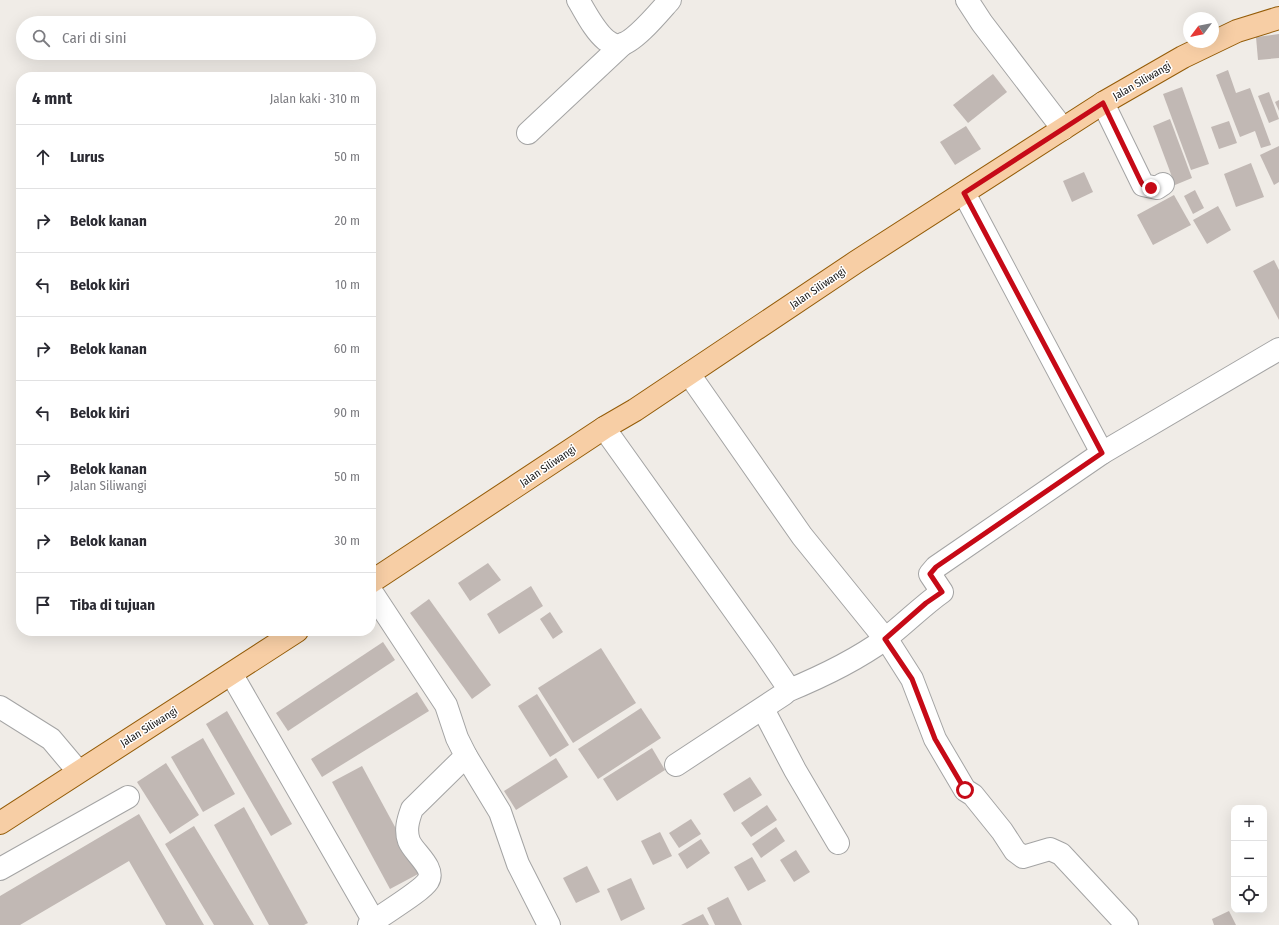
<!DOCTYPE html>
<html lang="id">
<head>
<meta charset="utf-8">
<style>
	body { margin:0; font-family:"Fira Sans Condensed",sans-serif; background:#f7f7f7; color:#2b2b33 }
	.controls { position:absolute; right:12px; bottom:12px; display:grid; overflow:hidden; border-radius:8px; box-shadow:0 4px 16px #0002 }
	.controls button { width:36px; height:36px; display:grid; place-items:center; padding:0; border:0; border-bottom:1px solid #e1e1e2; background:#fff; color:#2b2b33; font:20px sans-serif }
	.compass { position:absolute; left:1183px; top:12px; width:36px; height:36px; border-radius:50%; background:#fff; box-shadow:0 4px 16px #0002; rotate:238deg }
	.stop { position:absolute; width:12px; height:12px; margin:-9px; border:3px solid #c60a17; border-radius:50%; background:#fff }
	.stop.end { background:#c60a17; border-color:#fff; box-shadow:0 1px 4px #0008 }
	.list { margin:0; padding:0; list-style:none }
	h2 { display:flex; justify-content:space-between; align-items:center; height:52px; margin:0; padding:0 16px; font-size:17px }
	h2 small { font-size:13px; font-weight:400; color:#7c7c81 }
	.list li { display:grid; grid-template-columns:26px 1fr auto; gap:12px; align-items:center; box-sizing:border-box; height:64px; padding:0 16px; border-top:1px solid #e1e1e2 }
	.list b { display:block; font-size:15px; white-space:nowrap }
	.list p { margin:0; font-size:13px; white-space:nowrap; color:#7c7c81 }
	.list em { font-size:13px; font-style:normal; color:#7c7c81 }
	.icon { flex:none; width:22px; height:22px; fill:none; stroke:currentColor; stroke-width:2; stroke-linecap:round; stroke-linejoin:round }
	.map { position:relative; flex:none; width:1279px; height:925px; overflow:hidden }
	.search { position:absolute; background:#fff; box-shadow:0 4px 16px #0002; left:16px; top:16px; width:360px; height:44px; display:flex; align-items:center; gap:10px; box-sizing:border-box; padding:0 14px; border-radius:22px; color:#7c7c81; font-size:15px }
	.panel { position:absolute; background:#fff; box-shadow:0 4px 16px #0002; left:16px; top:72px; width:360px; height:564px; border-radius:16px }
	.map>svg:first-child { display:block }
	.building { fill:#c1b8b4 }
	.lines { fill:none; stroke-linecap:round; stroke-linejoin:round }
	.minor-casing { stroke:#a4a4a4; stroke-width:24 }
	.major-casing { stroke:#945c08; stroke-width:24 }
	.minor { stroke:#fff; stroke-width:22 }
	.major { stroke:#f7cea5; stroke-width:22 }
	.route { stroke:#c60a17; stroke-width:5 }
	.labels { text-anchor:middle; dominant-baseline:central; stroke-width:3; stroke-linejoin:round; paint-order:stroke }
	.street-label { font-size:11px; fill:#202020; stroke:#fff }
</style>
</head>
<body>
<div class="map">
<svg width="1279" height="925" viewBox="0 0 1279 925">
	<rect width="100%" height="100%" fill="#f0ece7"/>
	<g class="building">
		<path d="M 1279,34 L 1279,58 L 1258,60 L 1256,37 Z"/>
		<path d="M 1228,70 L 1236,93 L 1250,88 L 1271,145 L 1261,148 L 1255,131 L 1240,137 L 1216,75 Z"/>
		<path d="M 993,74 L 1007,92 L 968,123 L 953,105 Z"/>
		<path d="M 1182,87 L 1209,164 L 1191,170 L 1163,94 Z"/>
		<path d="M 1269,92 L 1279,119 L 1269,123 L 1258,96 Z"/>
		<path d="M 1279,100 L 1279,111 L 1275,102 Z"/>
		<path d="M 1170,119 L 1192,178 L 1175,185 L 1153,126 Z"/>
		<path d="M 1229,121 L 1237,143 L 1219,149 L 1211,127 Z"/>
		<path d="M 966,126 L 981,149 L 955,165 L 940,142 Z"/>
		<path d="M 1279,146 L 1279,182 L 1274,185 L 1260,155 Z"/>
		<path d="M 1251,163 L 1264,197 L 1236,207 L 1224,174 Z"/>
		<path d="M 1084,172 L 1093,192 L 1072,202 L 1063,181 Z"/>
		<path d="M 1195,190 L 1204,208 L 1193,214 L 1184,196 Z"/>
		<path d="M 1174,195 L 1191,225 L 1153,245 L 1137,215 Z"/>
		<path d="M 1218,206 L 1231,230 L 1207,244 L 1193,220 Z"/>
		<path d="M 1274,260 L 1279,270 L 1279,320 L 1253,271 Z"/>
		<path d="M 488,563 L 501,580 L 470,601 L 458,583 Z"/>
		<path d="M 531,586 L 543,606 L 499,634 L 487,614 Z"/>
		<path d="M 429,599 L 491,685 L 472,699 L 410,613 Z"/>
		<path d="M 550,612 L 563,632 L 553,639 L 540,619 Z"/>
		<path d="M 383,642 L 395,660 L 288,731 L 276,713 Z"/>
		<path d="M 601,648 L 636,703 L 573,743 L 538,688 Z"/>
		<path d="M 417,692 L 429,711 L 322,777 L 311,759 Z"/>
		<path d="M 537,694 L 569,745 L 550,757 L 518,706 Z"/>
		<path d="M 641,708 L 661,738 L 598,779 L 578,749 Z"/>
		<path d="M 227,711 L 292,824 L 271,836 L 206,724 Z"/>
		<path d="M 203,738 L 235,794 L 203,812 L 171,757 Z"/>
		<path d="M 652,748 L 665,770 L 617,801 L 603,779 Z"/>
		<path d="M 556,758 L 568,777 L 516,810 L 504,791 Z"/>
		<path d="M 166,763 L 199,815 L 170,834 L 137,782 Z"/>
		<path d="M 362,766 L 420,873 L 390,889 L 332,782 Z"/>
		<path d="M 750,777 L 762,795 L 734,812 L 723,794 Z"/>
		<path d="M 767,805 L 777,820 L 751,837 L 741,823 Z"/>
		<path d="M 244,807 L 308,923 L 304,925 L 269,925 L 214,825 Z"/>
		<path d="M 139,814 L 204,925 L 166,925 L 129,861 L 20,925 L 0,925 L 0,896 Z"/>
		<path d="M 691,819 L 701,834 L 679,848 L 669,833 Z"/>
		<path d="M 194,826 L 254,925 L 214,925 L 165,844 Z"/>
		<path d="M 776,827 L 785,841 L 761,858 L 752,844 Z"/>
		<path d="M 660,832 L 672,856 L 653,865 L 641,841 Z"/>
		<path d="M 701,839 L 710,853 L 687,869 L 678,854 Z"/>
		<path d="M 796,850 L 810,872 L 794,882 L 780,860 Z"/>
		<path d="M 752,857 L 766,881 L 748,891 L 734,867 Z"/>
		<path d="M 587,866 L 600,892 L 576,903 L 563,878 Z"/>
		<path d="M 631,878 L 645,909 L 621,921 L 607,889 Z"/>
		<path d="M 728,897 L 742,925 L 715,925 L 707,908 Z"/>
		<path d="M 1229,911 L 1236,925 L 1214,925 L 1212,919 Z"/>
		<path d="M 703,914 L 709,925 L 681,925 Z"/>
	</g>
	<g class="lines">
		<g class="minor-casing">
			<g id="minor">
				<path d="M 578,0 C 586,13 594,30 606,40 C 610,43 615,46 620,45 C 635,42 660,11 670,0"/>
				<path d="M 967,0 L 982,23 L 1063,129"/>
				<path d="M 1103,103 L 1143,185 L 1157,188 L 1163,184"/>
				<path d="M 528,133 L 623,44"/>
				<path d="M 964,193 L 1102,453"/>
				<path d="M 689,374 L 802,536 L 891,646 L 912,679 L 935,739 L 965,790 L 973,795 L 1002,831 L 1015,851 L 1023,857 L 1050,849 L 1061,854 L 1127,925"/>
				<path d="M 604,428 L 764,652 L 787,686 L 787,691 L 784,694 L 676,765"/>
				<path d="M 232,675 L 376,925"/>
				<path d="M 787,691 C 821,677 855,661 885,639 C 905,624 922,606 942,592 L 930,574 L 936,567 L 1102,453 L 1279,349"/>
				<path d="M 0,707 L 51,739 L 78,771"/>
				<path d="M 763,709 L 795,770 L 838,843"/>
				<path d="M 466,756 L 500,812 L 518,864 L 549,925"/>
				<path d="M 0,869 L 128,797"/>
				<path d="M 369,925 C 381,915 421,892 428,881 C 436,868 413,852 409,841 C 405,830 408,820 412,809 L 466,756 L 457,738 L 446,705 L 371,591"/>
			</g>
		</g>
		<g class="major-casing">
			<g id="major">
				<path d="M 371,582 L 604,428 L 635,410 L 856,262 L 1103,103 L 1183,57 L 1237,31 L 1279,18"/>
				<path d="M 0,823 L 297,631"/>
			</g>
		</g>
		<use href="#minor" class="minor"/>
		<use href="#major" class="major"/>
	</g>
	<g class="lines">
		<path class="route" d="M 965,790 L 935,739 L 912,679 L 885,639 L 926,603 L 942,592 L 930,574 L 936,567 L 1102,453 L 964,193 L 1103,103 L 1141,182 L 1143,185 L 1151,188"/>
	</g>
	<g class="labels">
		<g class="street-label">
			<text transform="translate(1142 81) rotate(-30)">Jalan Siliwangi</text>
			<text transform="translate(818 288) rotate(-34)">Jalan Siliwangi</text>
			<text transform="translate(548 466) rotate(-34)">Jalan Siliwangi</text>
			<text transform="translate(149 727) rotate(-32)">Jalan Siliwangi</text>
		</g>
	</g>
</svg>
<div class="controls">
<button>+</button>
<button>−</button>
<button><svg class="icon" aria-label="locate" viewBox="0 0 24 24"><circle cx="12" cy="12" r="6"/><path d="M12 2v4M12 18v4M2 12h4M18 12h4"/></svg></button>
</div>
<svg class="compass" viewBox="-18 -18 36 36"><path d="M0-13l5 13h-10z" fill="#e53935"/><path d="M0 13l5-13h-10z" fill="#7c7c81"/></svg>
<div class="stop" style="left:965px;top:790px"></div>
<div class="stop end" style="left:1151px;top:188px"></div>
<div class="search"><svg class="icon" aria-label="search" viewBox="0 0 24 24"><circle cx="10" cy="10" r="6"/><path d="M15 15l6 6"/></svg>Cari di sini</div>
<section class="panel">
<h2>4 mnt<small>Jalan kaki · 310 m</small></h2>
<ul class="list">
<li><svg class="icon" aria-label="ahead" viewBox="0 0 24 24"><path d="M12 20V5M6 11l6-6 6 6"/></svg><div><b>Lurus</b></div><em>50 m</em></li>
<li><svg class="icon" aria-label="right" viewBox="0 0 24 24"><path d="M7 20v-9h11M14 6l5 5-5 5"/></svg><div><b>Belok kanan</b></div><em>20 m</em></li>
<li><svg class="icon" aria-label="left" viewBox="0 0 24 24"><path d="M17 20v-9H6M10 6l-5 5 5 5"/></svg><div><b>Belok kiri</b></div><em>10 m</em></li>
<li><svg class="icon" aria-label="right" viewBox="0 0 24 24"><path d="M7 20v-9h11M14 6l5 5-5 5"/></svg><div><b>Belok kanan</b></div><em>60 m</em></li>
<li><svg class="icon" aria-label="left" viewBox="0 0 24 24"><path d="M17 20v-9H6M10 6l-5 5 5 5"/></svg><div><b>Belok kiri</b></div><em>90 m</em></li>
<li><svg class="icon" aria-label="right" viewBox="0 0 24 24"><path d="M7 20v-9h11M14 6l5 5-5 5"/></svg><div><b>Belok kanan</b><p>Jalan Siliwangi</p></div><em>50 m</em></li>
<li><svg class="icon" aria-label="right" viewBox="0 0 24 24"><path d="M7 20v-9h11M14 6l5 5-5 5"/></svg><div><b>Belok kanan</b></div><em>30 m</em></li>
<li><svg class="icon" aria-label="arrive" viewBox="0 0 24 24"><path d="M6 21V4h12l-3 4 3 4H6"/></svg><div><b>Tiba di tujuan</b></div></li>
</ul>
</section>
</div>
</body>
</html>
